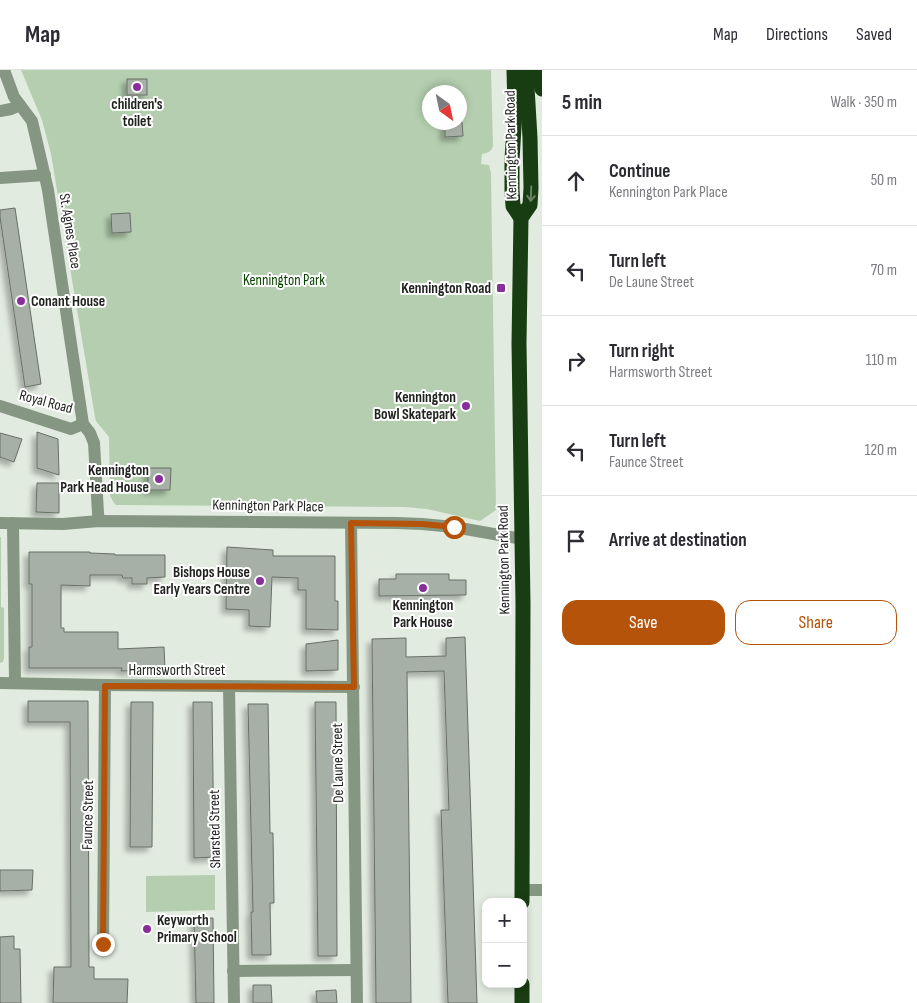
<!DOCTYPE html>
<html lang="en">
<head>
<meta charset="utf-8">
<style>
	body { margin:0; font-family:"Sofia Sans Condensed",sans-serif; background:#f2f2f3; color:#2b2b33 }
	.controls { position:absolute; right:15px; bottom:15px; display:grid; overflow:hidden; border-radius:10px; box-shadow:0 2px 8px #0003 }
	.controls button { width:45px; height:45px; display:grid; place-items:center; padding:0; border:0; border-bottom:1px solid #e1e1e2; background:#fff; color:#2b2b33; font:25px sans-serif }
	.compass { position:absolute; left:422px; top:15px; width:45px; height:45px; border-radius:50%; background:#fff; box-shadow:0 2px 8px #0003; rotate:147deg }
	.stop { position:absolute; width:15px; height:15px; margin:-11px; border:4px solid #b45309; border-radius:50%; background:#fff }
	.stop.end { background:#b45309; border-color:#fff; box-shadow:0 1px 5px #0008 }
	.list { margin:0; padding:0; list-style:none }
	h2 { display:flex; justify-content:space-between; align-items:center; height:65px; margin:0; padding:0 20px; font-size:21px }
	h2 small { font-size:16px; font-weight:400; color:#7c7c81 }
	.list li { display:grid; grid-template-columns:32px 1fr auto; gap:15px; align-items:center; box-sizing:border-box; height:90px; padding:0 20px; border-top:1px solid #e1e1e2 }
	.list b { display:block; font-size:19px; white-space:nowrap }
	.list p { margin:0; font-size:16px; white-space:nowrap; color:#7c7c81 }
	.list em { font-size:16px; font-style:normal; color:#7c7c81 }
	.actions { display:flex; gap:10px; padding:15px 20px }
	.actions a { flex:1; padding:11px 0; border:1px solid #b45309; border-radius:15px; text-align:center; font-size:18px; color:#b45309 }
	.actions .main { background:#b45309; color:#fff }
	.icon { flex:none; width:28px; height:28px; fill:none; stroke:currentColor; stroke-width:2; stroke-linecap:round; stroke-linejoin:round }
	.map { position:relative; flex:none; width:542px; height:933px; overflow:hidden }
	header { display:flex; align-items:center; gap:30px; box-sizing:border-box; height:70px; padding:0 25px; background:#fff; border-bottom:1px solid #e1e1e2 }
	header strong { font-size:24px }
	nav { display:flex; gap:28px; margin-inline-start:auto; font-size:18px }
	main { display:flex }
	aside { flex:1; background:#fff }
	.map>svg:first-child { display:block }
	.green { fill:#b4ceaf; fill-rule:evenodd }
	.building { fill:#a7b0a6; stroke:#687066; filter:url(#shadow) }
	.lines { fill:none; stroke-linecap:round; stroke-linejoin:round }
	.minor { stroke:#859782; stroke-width:12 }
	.highway { stroke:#193d12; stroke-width:15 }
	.oneway { stroke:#6a8165 }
	.route { stroke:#b45309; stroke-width:6 }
	.poi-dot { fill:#882e9a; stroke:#fff; stroke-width:2 }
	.labels { text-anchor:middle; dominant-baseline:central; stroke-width:4; stroke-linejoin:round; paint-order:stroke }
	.poi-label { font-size:15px; font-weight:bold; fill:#20231f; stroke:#fff; text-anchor:end }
	.street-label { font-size:15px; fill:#20231f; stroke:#fff }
	.park-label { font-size:15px; fill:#0b4400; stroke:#fff }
</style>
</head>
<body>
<header>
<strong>Map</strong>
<nav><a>Map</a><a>Directions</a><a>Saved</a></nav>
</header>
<main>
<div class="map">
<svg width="542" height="933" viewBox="0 0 542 933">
	<defs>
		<filter id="shadow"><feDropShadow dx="-4.5" dy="4.5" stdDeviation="2.5" flood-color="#0004"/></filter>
	</defs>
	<rect width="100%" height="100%" fill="#e2ebe0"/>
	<g class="green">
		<path d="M 21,0 L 491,0 L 493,76 C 491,82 488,83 482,84 L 481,94 L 489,95 L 491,103 L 496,440 L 480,451 L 427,439 L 405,437 L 116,435 L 114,433 L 110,426 L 109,367 L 96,351 L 95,347 L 51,84 L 42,50 ZM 430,22 L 460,22 L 460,52 L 430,52 Z"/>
		<path d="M 0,467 L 1,467 L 1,537 L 4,538 L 4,588 L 3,592 L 0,593 Z"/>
		<path d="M 215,805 L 215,840 L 146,842 L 146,806 Z"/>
	</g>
	<g class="building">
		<rect x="127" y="9" width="20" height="16"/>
		<path d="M 445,52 L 462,52 L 463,66 L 445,67 Z"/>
		<path d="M 15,138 L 41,314 L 25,317 L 0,147 L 0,140 Z"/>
		<path d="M 130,143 L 131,162 L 112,163 L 111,144 Z"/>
		<path d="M 37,362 L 58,369 L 59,405 L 37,398 Z"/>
		<path d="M 0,363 L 22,369 L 14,392 L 0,387 Z"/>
		<path d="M 148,398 L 171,398 L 170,420 L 148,420 Z"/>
		<path d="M 37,413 L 59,413 L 59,443 L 36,442 Z"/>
		<path d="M 227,477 L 273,480 L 273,486 L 335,486 L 335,531 L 338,531 L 338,560 L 306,559 L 306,520 L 298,520 L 298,508 L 272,507 L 270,557 L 249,556 L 249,540 L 226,539 Z"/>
		<path d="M 29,482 L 90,482 L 90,483 L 115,484 L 115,485 L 165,485 L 165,507 L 147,508 L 147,514 L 132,514 L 132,508 L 123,508 L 122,505 L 90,505 L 90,516 L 61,515 L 61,558 L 64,558 L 64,562 L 118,562 L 118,579 L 164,577 L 165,600 L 121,601 L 122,598 L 29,598 L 29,577 L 32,577 L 32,514 L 29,514 Z"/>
		<path d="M 396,504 L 449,504 L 449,510 L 466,510 L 466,525 L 379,526 L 379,509 L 396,509 Z"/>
		<path d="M 465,567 L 477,933 L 448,933 L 441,740 L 449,740 L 444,601 L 407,602 L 411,933 L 376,933 L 372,569 L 406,568 L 406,587 L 446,586 L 446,568 Z"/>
		<path d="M 338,570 L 338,600 L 306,601 L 306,574 Z"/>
		<path d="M 28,631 L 88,631 L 89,897 L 94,897 L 94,909 L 128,909 L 127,933 L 53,933 L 54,897 L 71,897 L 70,652 L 28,652 Z"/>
		<path d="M 131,632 L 153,632 L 152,777 L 130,777 Z"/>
		<path d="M 193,632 L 212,632 L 214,787 L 194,788 Z"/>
		<path d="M 315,632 L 336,632 L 337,886 L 318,886 Z"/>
		<path d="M 248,634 L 268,634 L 270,763 L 273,763 L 274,833 L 270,833 L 271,885 L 252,885 L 251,842 L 253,842 Z"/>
		<path d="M 0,800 L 33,800 L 32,820 L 0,821 Z"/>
		<path d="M 213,848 L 214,933 L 196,933 L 194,849 Z"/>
		<path d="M 14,866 L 14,879 L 20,879 L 21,933 L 0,933 L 0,867 Z"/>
		<path d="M 253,915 L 271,915 L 272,933 L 253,933 Z"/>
		<path d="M 336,920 L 337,933 L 317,933 L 316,921 Z"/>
	</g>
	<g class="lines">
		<g class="minor">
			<path d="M 4,0 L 14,27 L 32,51 L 48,120 L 83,354 L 90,363 L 94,373 L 98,443 L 99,451"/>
			<path d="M 0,41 L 11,39 L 20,35"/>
			<path d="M 0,108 L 45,105"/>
			<path d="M 0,336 L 71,359 L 83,354"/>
			<path d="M 0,453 L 63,454 L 99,451 L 397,453 L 422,454 L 454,457 L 522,469"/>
			<path d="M 13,453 L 15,613"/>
			<path d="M 351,453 L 357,933"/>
			<path d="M 0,613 L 105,615 L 354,617"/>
			<path d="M 229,616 L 234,933"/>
			<path d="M 522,820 L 542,820"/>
			<path d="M 103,874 L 105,615"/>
			<path d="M 233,901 L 356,900"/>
		</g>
		<g class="highway">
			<path d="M 514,0 L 515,41 L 512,90 L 512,120 L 513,136 L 521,148"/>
			<path d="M 538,0 L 542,19"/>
			<path d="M 522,832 L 523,534 L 519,273 L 521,148 L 530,135 L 531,118 L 530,68 L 526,0"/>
			<path d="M 522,914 L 522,933"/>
		</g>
	</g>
	<defs><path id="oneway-shaft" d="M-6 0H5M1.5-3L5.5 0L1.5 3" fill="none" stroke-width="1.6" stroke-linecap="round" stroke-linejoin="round" transform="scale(1.25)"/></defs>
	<use class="oneway" href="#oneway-shaft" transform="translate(531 124) rotate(92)"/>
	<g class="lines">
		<path class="route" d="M 103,874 L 105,616 L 354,617 L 351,453 L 422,454 L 454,457"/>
	</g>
	<g class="poi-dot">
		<circle cx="137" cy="17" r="5"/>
		<rect x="496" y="213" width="10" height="10" rx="2.5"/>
		<circle cx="21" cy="231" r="5"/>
		<circle cx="466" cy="336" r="5"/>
		<circle cx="159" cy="409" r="5"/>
		<circle cx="260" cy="511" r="5"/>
		<circle cx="423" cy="518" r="5"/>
		<circle cx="147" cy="859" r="5"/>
	</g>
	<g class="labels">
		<g class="poi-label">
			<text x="137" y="34" text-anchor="middle">children's<tspan x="137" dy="17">toilet</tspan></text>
			<text x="491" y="218">Kennington Road</text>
			<text x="31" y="231" text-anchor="start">Conant House</text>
			<text x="456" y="327">Kennington<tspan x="456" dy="17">Bowl Skatepark</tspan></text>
			<text x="149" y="400">Kennington<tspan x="149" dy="17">Park Head House</tspan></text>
			<text x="250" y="502">Bishops House<tspan x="250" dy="17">Early Years Centre</tspan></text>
			<text x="423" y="535" text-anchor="middle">Kennington<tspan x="423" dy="17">Park House</tspan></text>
			<text x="157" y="850" text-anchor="start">Keyworth<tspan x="157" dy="17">Primary School</tspan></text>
		</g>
		<g class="street-label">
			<text transform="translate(511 75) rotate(-91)">Kennington Park Road</text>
			<text transform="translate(70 161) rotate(81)">St. Agnes Place</text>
			<text transform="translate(46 332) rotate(15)">Royal Road</text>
			<text transform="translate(268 436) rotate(1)">Kennington Park Place</text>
			<text transform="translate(504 490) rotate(-91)">Kennington Park Road</text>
			<text x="177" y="600">Harmsworth Street</text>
			<text transform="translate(338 693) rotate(-91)">De Laune Street</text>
			<text transform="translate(88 745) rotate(-89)">Faunce Street</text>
			<text transform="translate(215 759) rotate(-91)">Sharsted Street</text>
		</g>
		<g class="park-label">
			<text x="284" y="210">Kennington Park</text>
		</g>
	</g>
</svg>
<div class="controls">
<button>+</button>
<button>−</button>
</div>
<svg class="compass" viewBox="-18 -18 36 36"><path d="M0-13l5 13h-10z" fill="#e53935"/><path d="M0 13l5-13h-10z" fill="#7c7c81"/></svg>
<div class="stop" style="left:454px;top:457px"></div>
<div class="stop end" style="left:103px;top:874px"></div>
</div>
<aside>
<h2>5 min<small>Walk · 350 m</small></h2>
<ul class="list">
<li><svg class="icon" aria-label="ahead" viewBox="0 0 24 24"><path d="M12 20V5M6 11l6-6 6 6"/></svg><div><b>Continue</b><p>Kennington Park Place</p></div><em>50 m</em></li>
<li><svg class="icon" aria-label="left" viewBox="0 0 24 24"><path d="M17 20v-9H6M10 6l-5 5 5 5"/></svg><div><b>Turn left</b><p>De Laune Street</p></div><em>70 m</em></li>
<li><svg class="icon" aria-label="right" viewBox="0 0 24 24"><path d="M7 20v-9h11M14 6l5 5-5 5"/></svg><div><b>Turn right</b><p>Harmsworth Street</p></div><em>110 m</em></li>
<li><svg class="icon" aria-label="left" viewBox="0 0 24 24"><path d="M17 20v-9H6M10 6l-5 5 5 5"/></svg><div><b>Turn left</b><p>Faunce Street</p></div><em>120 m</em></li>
<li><svg class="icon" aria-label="arrive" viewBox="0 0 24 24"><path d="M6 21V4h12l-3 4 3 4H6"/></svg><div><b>Arrive at destination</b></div></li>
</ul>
<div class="actions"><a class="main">Save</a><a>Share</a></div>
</aside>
</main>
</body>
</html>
